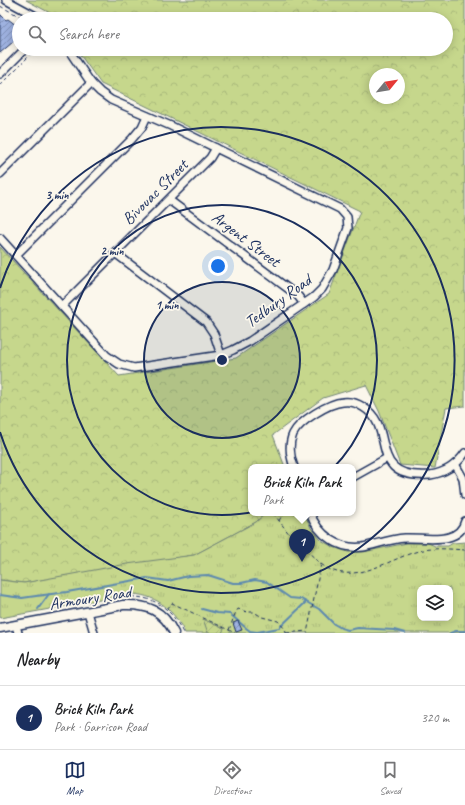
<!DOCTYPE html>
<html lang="en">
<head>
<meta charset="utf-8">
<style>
	body { margin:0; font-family:Caveat,sans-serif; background:#f2f2f2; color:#202124 }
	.controls { position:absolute; right:12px; bottom:12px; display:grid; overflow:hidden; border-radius:8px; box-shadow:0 2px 10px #0003 }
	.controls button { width:36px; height:36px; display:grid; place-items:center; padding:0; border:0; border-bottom:1px solid #e0e0e0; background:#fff; color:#202124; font:20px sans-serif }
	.compass { position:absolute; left:369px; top:68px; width:36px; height:36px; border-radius:50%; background:#fff; box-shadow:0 2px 10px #0003; rotate:60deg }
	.you { position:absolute; left:218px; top:266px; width:14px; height:14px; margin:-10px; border:3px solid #fff; border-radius:50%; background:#1a73e8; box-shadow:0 0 0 6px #1a73e833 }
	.badge { display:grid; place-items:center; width:26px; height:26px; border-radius:50%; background:#1b2f5e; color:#fff; font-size:13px; font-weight:700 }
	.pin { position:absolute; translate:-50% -33px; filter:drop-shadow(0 1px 2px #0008) }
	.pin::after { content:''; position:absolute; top:21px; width:14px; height:12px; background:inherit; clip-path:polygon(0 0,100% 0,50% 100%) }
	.popup { position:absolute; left:248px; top:464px; width:108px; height:52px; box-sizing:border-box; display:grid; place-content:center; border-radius:8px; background:#fff; filter:drop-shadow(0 1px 3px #0005); font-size:13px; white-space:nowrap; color:#757577 }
	.popup b { font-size:15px; color:#202124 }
	.popup::after { content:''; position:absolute; left:50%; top:100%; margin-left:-8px; border:8px solid transparent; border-top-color:#fff }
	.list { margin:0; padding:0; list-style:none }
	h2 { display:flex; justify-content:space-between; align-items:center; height:52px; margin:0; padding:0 16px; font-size:17px }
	h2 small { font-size:13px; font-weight:400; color:#757577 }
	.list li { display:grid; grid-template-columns:26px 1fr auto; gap:12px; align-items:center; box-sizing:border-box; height:64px; padding:0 16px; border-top:1px solid #e0e0e0 }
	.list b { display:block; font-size:15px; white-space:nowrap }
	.list p { margin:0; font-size:13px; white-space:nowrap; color:#757577 }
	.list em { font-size:13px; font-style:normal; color:#757577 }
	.icon { flex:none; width:22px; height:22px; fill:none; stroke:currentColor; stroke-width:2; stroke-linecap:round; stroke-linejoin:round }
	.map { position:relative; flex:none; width:465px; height:633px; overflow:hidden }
	.search { position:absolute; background:#fff; box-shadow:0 2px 10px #0003; left:12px; right:12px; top:12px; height:44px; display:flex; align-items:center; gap:10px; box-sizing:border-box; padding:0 14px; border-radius:22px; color:#757577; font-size:15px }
	.sheet { height:116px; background:#fff }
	nav { display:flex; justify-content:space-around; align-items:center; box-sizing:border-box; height:56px; border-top:1px solid #e0e0e0; background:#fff; font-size:11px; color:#757577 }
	nav a { display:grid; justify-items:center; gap:2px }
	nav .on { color:#1b2f5e }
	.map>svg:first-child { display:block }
	.forest { fill:url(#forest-crowns); stroke:#708375; fill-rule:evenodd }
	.park { fill:url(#park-tufts); stroke:#708375; fill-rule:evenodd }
	.garden { fill:url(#garden-furrows); stroke:#708375 }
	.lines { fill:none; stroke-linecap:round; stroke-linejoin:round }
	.stream { stroke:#5c89b0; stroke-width:2 }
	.building { fill:url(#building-hatch); stroke:#1b2f5e }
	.minor-casing { stroke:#1b2f5e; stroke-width:10 }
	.tertiary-casing { stroke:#1b2f5e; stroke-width:11 }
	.path { stroke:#1b2f5e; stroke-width:1; stroke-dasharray:4 3; stroke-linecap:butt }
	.minor { stroke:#fbf7ec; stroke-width:7 }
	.tertiary { stroke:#fbf7ec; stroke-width:8 }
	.ring { fill:none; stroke:#1b2f5e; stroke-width:2 }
	.labels { text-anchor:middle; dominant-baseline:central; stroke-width:3.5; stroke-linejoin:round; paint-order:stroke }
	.street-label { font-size:17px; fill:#1b2f5e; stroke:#fbf7ec }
	.centre { fill:#1b2f5e; stroke:#fbf7ec; stroke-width:2 }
	.ring-label { font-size:12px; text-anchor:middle; font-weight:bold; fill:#1b2f5e; stroke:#fbf7ec; stroke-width:3.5; stroke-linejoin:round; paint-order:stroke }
</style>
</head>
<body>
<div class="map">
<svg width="465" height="633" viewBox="0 0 465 633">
	<defs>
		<pattern id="forest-crowns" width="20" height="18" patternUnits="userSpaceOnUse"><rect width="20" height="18" fill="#c6d78c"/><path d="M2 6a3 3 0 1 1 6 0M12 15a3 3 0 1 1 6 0" fill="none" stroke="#aab97b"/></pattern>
		<pattern id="park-tufts" width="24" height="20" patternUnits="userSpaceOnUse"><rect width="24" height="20" fill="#c6d78c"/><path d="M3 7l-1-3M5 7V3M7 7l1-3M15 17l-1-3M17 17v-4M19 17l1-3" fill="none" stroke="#aab97b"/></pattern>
		<pattern id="garden-furrows" width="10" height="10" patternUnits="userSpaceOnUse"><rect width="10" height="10" fill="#c6d78c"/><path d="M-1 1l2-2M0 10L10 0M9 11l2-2" fill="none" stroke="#aab97b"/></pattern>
		<pattern id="building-hatch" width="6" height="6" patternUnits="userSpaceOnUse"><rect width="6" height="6" fill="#9eb2e0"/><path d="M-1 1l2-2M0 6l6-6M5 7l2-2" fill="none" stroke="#8091b9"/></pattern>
	</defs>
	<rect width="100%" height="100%" fill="#fbf7ec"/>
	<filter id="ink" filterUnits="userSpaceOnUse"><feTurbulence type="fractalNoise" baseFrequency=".025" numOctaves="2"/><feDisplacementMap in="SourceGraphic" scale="8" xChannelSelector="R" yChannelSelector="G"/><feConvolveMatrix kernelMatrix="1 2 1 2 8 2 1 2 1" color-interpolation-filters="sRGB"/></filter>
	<g filter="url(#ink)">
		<path class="forest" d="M 26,0 L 465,0 L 465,406 L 446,408 L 435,468 L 400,465 L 379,411 L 366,385 L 323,398 L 273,435 L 285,467 L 251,467 L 251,513 L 266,513 L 256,522 L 194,555 L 24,583 L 0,580 L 0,247 L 119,376 L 236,358 L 329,294 L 360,211 L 101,84 L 76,49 L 446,49 L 446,19 L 56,19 L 52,14 ZM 375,74 L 399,74 L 399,98 L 375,98 Z"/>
		<path class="park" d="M 266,513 L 304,513 L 311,528 L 321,540 L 333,547 L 348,552 L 363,552 L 407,543 L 428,543 L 435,546 L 448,546 L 453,543 L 465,542 L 465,633 L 185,633 C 174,611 159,596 133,594 L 0,618 L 0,580 L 24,583 L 127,564 L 194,555 L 256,522 ZM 420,588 L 450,588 L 450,618 L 420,618 Z"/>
		<path class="garden" d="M 203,619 L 224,629 L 222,633 L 208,633 Z"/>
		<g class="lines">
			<g class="stream">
				<path d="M 0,595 L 22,598 L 36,596 L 67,592 L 147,578 L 168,581 L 188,576 L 208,575 L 233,583 L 241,583 L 255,580 L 267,582 L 290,598 L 301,599 L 319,609 L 334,624 L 341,628 L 348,630 L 358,628 L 394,630 L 405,633"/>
				<path d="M 38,609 L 49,594"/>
				<path d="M 202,609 L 217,613 L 230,614 L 246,628 L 250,631 L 257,632 L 279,628 L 306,602"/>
				<path d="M 450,633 L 456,631 L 465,631"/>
			</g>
		</g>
		<g class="building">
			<path d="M 0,14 L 6,20 L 8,19 L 16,25 L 19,22 L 19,37 L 0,53 Z"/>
			<path d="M 238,621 L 242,630 L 236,632 L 233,623 Z"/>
		</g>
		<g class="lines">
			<g class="minor-casing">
				<g id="minor">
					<path d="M 6,0 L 41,19"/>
					<path d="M 0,74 L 25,49"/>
					<path d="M 0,174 L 91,83"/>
					<path d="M 169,200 L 298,296 L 304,304"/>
					<path d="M 0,238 L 107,356 L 119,364 L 134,368 L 221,355 L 233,350 L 250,341 L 314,297 L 322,289 L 333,270 L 348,228 L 347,217 L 340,209 L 171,126 L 111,100 L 100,92 L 91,83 L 68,49"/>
					<path d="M 115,253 L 206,322 L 214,334 L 221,355"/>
					<path d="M 16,255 L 132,139 L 142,127 L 147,116"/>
					<path d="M 62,306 L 210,158 L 216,148"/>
					<path d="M 455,464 L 463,478 L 465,495"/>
					<path d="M 294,467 C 290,456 288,445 293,434 C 299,421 329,403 343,402 C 350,401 357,403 363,407 C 398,428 365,480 430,475 C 444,473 457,465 465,453"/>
					<path d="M 353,477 L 387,458"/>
					<path d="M 310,513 C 318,535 339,550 363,547 C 377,544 391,539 405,538 C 425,537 459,546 465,521"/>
					<path d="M 88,612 L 94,633"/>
					<path d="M 16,625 L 18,633"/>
				</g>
			</g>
			<g class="tertiary-casing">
				<path id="tertiary" d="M 0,628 L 123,605 C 147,604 163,610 174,633"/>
			</g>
			<g class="path">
				<path d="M 0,6 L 25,19"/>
				<path d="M 0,85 L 36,49"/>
				<path d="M 273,513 L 290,535 L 321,564 L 307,633"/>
				<path d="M 279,521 L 283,513"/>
				<path d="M 321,564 C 350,587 386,561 415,552 C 431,547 449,549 465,550"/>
				<path d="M 124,597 C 153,595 171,607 183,633"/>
				<path d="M 167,609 L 172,603 L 235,633"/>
				<path d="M 229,630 L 235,614 L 238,609 L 247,612 L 254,612 L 262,617 L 278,621 L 285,629 L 286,633"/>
				<path d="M 286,633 L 307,631"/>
			</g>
			<use href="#minor" class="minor"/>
			<use href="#tertiary" class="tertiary"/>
		</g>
	</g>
	<circle cx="222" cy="360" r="78" fill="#1b2f5e" fill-opacity=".12"/>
	<g class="ring">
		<circle cx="222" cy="360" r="78"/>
		<circle cx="222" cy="360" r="155"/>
		<path d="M0 288A233 233 0 1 1 0 432"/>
	</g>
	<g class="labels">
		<g class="street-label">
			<text transform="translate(155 192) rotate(-45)">Bivouac Street</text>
			<text transform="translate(246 239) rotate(37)">Argent Street</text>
			<text transform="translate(278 301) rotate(-36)">Tedbury Road</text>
			<text transform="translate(90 598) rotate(-9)">Armoury Road</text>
		</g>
	</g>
	<circle cx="222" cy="360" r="6" class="centre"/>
	<g class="ring-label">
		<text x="57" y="199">3 min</text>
		<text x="112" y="255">2 min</text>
		<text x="167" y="309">1 min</text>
	</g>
</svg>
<div class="controls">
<button><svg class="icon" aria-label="layers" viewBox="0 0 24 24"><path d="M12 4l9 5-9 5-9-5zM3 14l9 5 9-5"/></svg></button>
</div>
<svg class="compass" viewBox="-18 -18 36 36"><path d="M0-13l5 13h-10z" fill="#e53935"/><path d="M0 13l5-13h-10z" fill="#757577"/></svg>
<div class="you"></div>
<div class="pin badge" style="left:302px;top:562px">1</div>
<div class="popup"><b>Brick Kiln Park</b>Park</div>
<div class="search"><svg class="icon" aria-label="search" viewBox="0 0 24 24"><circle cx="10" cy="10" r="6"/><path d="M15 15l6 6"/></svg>Search here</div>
</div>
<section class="sheet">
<h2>Nearby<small></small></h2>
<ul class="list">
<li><span class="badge">1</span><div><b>Brick Kiln Park</b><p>Park · Garrison Road</p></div><em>320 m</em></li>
</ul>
</section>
<nav>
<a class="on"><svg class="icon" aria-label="map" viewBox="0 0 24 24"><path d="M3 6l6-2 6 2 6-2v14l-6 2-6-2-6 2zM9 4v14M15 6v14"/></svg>Map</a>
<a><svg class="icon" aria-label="directions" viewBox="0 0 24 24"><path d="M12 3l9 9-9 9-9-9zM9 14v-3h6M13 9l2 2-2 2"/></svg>Directions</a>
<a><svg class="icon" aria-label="saved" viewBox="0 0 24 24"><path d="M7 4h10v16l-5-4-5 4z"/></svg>Saved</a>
</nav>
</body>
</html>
